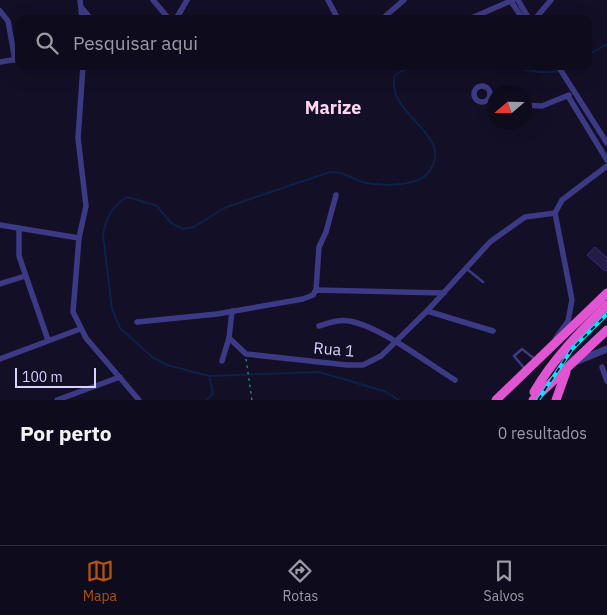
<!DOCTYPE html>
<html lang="pt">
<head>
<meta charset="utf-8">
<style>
	body { margin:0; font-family:"IBM Plex Sans",sans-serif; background:#1c1929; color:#f1f3f6 }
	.compass { position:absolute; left:487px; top:85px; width:45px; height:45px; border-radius:50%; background:#0e0b1c; box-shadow:0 5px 20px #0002; rotate:250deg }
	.scale { position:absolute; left:15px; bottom:12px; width:81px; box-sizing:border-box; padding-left:5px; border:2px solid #d9d4ff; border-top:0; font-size:14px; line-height:18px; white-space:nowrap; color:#d9d4ff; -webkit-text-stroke:4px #130f26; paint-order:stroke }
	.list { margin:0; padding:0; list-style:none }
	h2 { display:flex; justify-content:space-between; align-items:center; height:65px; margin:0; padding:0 20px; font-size:21px }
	h2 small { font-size:16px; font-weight:400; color:#9b9ba3 }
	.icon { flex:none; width:28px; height:28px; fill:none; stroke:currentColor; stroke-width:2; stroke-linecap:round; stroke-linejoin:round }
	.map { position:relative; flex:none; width:607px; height:400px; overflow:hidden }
	.search { position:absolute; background:#0e0b1c; box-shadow:0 5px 20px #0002; left:15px; right:15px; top:15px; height:55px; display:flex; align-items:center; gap:12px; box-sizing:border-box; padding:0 18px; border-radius:10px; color:#9b9ba3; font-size:19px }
	.sheet { height:145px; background:#0e0b1c }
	nav { display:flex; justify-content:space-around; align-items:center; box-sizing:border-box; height:70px; border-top:1px solid #2e2b3b; background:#0e0b1c; font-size:14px; color:#9b9ba3 }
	nav a { display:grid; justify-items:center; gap:2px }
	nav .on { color:#b45309 }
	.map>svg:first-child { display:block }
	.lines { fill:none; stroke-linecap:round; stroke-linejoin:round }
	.stream { stroke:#0c2248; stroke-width:2 }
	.building { fill:#241b47; stroke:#3b2d73 }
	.path { stroke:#2fb8b0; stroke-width:1; stroke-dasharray:2.5 4; stroke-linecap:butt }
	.service { stroke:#3d3a85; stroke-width:2.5 }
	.minor { stroke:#3d3a85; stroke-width:5.5 }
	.tertiary { stroke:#3d3a85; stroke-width:7 }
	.trunk { stroke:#e055d1; stroke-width:9 }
	.rail-casing { stroke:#00e5ff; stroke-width:4 }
	.rail { stroke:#130f26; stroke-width:2; stroke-dasharray:5.5; stroke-linecap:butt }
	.labels { text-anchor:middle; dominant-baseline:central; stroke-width:4; stroke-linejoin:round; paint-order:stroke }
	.street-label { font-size:16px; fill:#d9d4ff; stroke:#130f26 }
	.neighbourhood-label { font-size:18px; font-weight:bold; fill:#ffd6f0; stroke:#130f26 }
</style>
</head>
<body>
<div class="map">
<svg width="607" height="400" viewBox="0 0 607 400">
	<rect width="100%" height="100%" fill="#130f26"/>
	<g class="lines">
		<g class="stream">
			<path d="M 588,55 L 607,44"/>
			<path d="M 513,66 C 531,72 555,76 572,66"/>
			<path d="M 207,400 L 213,393 L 209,376"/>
			<path d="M 399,400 L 384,391 L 319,372 L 209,376 L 167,365 L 152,357 L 120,328 L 112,309 L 103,235 C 106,218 112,206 127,197 L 157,206 L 171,223 L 183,229 L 194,227 L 224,208 L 330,172 C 342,171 351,178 362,182 C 378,186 391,186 407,183 C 415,181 421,181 427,174 C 460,135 384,116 395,75 C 420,57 452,75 480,66"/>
		</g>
	</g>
	<path class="building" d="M 595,247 L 607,258 L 607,269 L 605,271 L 587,255 Z"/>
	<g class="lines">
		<path class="path" d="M 246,359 L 252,400"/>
		<g class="service">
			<path d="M 467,269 L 483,282"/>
			<path d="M 525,369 L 514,356 L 522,349 L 536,360"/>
		</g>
		<g class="minor">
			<path d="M 80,0 L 82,19"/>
			<path d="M 153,0 L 169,19"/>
			<path d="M 328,0 L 338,19"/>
			<path d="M 510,0 L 523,19"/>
			<path d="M 518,0 L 529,19"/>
			<path d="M 81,7 L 91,19"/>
			<path d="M 0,11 L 8,21 L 15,60"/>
			<path d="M 176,19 L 187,0"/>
			<path d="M 382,19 L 404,0"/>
			<path d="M 469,19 L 513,0"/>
			<path d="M 535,19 L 551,0"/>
			<path d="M 0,62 L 18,59"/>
			<path d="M 83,66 L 78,138 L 86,206 L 79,238 L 73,312 L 86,338 L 139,400"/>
			<path d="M 558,66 L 607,143"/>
			<circle cx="482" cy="94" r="8"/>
			<path d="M 568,96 L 607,160"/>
			<path d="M 524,105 L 542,106 L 569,95"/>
			<path d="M 555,213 L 572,300 L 568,321 L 556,338"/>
			<path d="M 555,213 L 562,200 L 607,166"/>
			<path d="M 0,225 L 79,238"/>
			<path d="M 19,228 L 19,256 L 48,340"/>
			<path d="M 0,284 L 25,276"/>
			<path d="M 316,290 L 319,247 L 326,232 L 336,195"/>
			<path d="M 427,311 L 493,331"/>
			<path d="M 137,322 L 217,314 L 303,299 L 313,295 L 316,290 L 444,293"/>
			<path d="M 319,326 C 329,323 339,319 349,321 C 380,326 427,363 455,380"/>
			<path d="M 229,338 L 246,354 L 347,365 L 363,365 L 381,356 L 427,311 L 490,242 L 525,217 L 555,213"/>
			<path d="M 0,359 L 80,329"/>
			<path d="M 222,361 L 229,338 L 232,311"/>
			<path d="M 602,367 L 607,381"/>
			<path d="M 57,400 L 120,377"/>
		</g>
		<path class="tertiary" d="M 575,362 L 607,349"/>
		<g class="trunk">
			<path d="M 534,392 C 553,359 580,332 607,305"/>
			<path d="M 496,400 L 607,293"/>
			<path d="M 533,400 L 607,330"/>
			<path d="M 556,400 L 566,372"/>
		</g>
		<g class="rail-casing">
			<path id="rail" d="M 538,400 L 572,349 L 607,314"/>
		</g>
		<use href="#rail" class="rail"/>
	</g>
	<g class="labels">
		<g class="street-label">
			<text transform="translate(334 349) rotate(5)">Rua 1</text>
		</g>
		<g class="neighbourhood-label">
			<text x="333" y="107">Marize</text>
		</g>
	</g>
</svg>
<svg class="compass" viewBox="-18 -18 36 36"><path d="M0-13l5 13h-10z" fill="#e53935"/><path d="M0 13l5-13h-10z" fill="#9b9ba3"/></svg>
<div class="scale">100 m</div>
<div class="search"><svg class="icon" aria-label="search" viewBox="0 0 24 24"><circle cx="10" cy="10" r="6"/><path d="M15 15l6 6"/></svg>Pesquisar aqui</div>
</div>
<section class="sheet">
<h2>Por perto<small>0 resultados</small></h2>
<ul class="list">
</ul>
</section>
<nav>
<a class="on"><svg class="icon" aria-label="map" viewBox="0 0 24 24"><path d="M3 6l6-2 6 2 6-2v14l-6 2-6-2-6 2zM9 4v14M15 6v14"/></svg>Mapa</a>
<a><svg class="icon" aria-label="directions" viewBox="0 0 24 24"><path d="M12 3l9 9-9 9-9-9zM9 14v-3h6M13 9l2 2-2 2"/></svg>Rotas</a>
<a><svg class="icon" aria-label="saved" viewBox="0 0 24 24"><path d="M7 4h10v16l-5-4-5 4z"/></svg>Salvos</a>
</nav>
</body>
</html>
